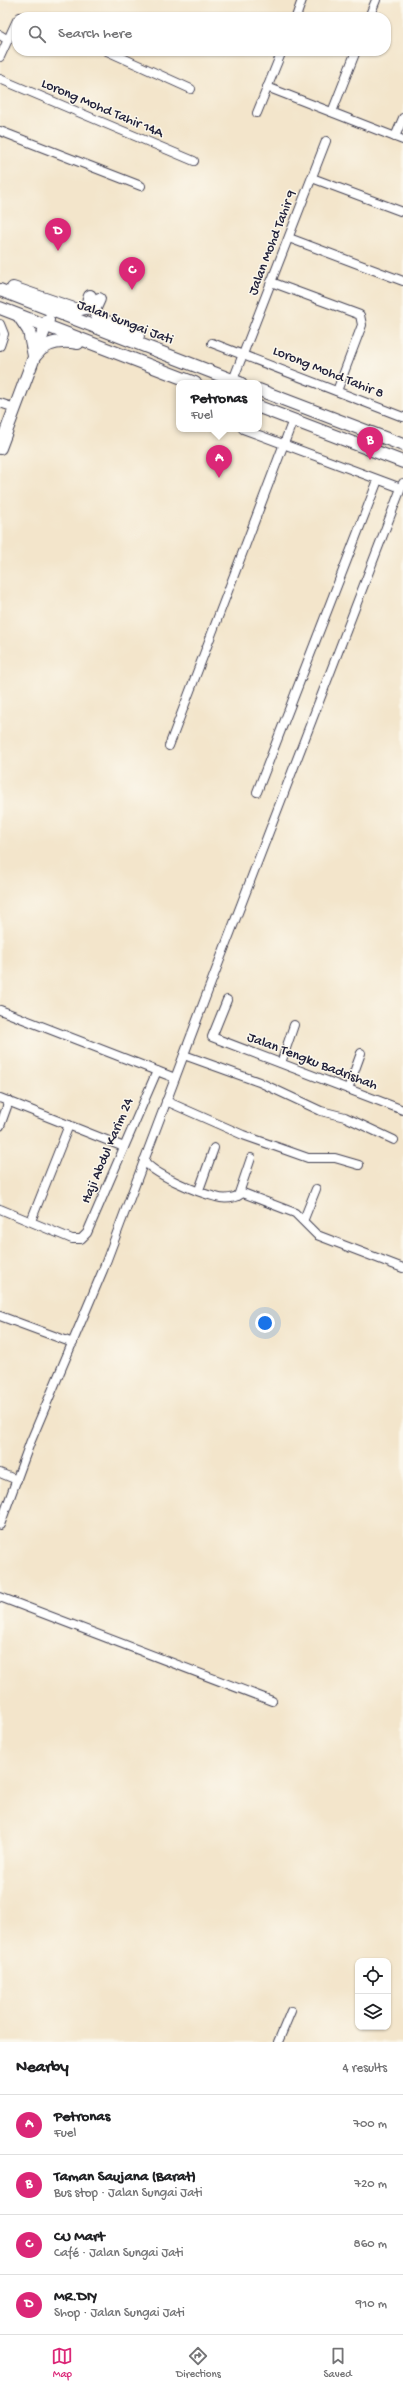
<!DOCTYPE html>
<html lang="en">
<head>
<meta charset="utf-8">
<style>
	body { margin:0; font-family:"Gochi Hand",sans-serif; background:#f2f2f2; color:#202124 }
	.controls { position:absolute; right:12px; bottom:12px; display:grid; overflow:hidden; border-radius:8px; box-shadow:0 1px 3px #0004 }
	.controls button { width:36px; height:36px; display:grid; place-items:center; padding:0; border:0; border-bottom:1px solid #e0e0e0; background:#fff; color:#202124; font:20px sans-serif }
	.you { position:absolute; left:265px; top:1323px; width:14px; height:14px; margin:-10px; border:3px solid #fff; border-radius:50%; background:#1a73e8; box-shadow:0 0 0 6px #1a73e833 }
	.badge { display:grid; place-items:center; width:26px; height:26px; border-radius:50%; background:#db2777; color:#fff; font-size:13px; font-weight:700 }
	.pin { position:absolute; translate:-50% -33px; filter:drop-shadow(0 1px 2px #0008) }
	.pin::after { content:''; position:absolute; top:21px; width:14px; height:12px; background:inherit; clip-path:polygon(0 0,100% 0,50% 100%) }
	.popup { position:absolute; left:176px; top:380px; width:86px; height:52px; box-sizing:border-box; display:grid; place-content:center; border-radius:8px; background:#fff; filter:drop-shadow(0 1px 3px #0005); font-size:13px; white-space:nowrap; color:#757577 }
	.popup b { font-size:15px; color:#202124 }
	.popup::after { content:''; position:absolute; left:50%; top:100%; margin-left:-8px; border:8px solid transparent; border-top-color:#fff }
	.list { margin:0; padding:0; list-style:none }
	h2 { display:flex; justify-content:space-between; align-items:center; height:52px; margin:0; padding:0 16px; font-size:17px }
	h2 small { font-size:13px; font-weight:400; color:#757577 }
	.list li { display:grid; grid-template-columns:26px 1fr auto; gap:12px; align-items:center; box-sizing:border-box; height:60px; padding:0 16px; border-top:1px solid #e0e0e0 }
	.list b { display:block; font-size:15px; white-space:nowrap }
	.list p { margin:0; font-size:13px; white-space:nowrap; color:#757577 }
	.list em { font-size:13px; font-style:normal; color:#757577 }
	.icon { flex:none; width:22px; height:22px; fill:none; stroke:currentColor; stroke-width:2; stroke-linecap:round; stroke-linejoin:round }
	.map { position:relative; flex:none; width:403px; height:2042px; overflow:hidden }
	.search { position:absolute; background:#fff; box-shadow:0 1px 3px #0004; left:12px; right:12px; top:12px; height:44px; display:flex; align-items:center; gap:10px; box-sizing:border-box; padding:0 14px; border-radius:16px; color:#757577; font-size:15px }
	.sheet { height:292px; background:#fff }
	nav { display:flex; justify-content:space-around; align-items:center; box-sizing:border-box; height:56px; border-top:1px solid #e0e0e0; background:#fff; font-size:11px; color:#757577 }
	nav a { display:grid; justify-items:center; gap:2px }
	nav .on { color:#db2777 }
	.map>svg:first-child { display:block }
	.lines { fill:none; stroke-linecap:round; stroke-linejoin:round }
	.minor-casing { stroke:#413f51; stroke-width:10 }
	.secondary-casing { stroke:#413f51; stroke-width:14 }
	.minor { stroke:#fff; stroke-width:8 }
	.secondary { stroke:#fff; stroke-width:12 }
	.labels { text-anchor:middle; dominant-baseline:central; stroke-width:3; stroke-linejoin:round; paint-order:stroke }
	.street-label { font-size:14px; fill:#22223b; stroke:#fbf7ec }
</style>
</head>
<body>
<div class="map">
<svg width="403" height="2042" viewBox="0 0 403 2042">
	<rect width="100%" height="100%" fill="#fbf7ec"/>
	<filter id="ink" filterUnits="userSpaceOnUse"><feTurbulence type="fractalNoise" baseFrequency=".025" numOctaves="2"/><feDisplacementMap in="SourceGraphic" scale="8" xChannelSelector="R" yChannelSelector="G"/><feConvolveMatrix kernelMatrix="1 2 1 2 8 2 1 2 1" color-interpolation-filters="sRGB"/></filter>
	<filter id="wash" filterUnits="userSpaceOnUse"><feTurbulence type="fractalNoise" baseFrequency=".012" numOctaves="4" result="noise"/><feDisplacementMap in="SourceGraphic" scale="16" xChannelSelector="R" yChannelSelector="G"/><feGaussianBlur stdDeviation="0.9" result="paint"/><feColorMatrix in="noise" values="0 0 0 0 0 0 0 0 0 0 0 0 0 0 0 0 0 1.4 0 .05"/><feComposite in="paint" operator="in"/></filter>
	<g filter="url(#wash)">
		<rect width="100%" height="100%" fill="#f3e5cb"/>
	</g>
	<g filter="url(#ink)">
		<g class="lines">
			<g class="minor-casing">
				<g id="minor">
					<path d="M 20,17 L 30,17"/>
					<path d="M 296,17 L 302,0"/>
					<path d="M 369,17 L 376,0"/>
					<path d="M 0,35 L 8,40"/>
					<path d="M 107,51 L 191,89"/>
					<path d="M 0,57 L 17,20"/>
					<path d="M 0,79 L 194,161"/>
					<path d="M 267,87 L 403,140"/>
					<path d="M 332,112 L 356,51"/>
					<path d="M 257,113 L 282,51"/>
					<path d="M 0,131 L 141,186"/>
					<path d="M 395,137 L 403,118"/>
					<path d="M 312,178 L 403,212"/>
					<path d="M 289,238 L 403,281"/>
					<path d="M 271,282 L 360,315 L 362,325 L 337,391"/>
					<path d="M 0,324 L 4,334 L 0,346"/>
					<path d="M 212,343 L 403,417"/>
					<path d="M 233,380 L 326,141"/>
					<path d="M 0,403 L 15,408"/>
					<path d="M 243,429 L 401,488"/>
					<path d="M 169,746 L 293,420"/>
					<path d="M 257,792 L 378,480"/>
					<path d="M 227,1000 L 212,1037 L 403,1110"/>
					<path d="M 0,1010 L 175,1078"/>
					<path d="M 184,1055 L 259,1082 L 321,1111 L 345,1117 L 394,1140"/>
					<path d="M 281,1063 L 294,1025"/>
					<path d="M 348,1089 L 361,1053"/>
					<path d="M 0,1098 L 124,1147"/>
					<path d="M 166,1101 L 243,1135 L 308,1158 L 335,1158 L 359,1165"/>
					<path d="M 0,1126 L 9,1101"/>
					<path d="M 144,1160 C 152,1174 199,1193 216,1197 C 225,1200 235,1198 243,1193 L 295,1213 L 317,1235 L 403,1268"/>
					<path d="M 199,1190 L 214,1148"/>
					<path d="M 238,1196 L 251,1158"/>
					<path d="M 0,1209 L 72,1239 L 81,1239 L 87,1233 L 157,1071"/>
					<path d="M 304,1219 L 316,1189"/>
					<path d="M 31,1221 L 69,1125"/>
					<path d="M 0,1316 L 73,1343"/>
					<path d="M 0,1473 L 17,1480"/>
					<path d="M 0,1525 L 30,1443 L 103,1270 L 206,996 L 403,483"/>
					<path d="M 0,1597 L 272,1701"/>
					<path d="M 278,2042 L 291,2011"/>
				</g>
			</g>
			<g class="secondary-casing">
				<g id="secondary">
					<path d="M 13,288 L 77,310 L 86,308 L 90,296"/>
					<path d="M 0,290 L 240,383"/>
					<path d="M 99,299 L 94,310 L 98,318 L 138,336"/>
					<path d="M 0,308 L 195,383"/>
					<path d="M 19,316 L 29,331 L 34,356"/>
					<path d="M 36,355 C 46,341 62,340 78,343"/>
					<path d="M 259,390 L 403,445"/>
					<path d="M 259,407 L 403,462"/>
					<path d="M 0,448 L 48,320"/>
				</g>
			</g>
			<use href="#minor" class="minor"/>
			<use href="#secondary" class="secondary"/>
		</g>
	</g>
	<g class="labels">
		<g class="street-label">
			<text transform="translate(102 109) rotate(23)">Lorong Mohd Tahir 14A</text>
			<text transform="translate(273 243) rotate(-69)">Jalan Mohd Tahir 9</text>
			<text transform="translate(125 323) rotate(21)">Jalan Sungai Jati</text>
			<text transform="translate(328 373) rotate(22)">Lorong Mohd Tahir 8</text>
			<text transform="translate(312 1062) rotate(21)">Jalan Tengku Badrishah</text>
			<text transform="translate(108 1151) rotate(-67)">Haji Abdul Karim 24</text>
		</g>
	</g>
</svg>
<div class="controls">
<button><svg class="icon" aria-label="locate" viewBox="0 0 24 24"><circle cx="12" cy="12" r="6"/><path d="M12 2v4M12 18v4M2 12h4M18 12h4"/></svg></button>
<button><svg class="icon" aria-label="layers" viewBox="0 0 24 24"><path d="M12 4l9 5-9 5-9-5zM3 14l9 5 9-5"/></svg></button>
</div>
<div class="you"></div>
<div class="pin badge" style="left:219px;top:478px">A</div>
<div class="popup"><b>Petronas</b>Fuel</div>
<div class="pin badge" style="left:370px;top:460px">B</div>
<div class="pin badge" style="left:132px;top:290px">C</div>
<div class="pin badge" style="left:58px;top:251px">D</div>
<div class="search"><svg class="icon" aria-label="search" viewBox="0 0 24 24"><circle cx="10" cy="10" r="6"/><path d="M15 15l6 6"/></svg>Search here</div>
</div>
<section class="sheet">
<h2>Nearby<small>4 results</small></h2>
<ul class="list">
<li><span class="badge">A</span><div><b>Petronas</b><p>Fuel</p></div><em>700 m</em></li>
<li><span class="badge">B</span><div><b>Taman Saujana (Barat)</b><p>Bus stop · Jalan Sungai Jati</p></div><em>720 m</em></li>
<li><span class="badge">C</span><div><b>CU Mart</b><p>Café · Jalan Sungai Jati</p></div><em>860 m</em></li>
<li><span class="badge">D</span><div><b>MR.DIY</b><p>Shop · Jalan Sungai Jati</p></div><em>910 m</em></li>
</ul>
</section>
<nav>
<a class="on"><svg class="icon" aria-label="map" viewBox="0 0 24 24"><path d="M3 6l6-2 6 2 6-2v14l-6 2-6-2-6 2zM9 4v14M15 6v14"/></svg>Map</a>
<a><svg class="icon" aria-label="directions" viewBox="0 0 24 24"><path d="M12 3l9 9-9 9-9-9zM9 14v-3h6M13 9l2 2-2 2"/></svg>Directions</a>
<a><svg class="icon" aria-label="saved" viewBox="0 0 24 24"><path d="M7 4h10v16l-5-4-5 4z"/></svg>Saved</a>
</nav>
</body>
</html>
